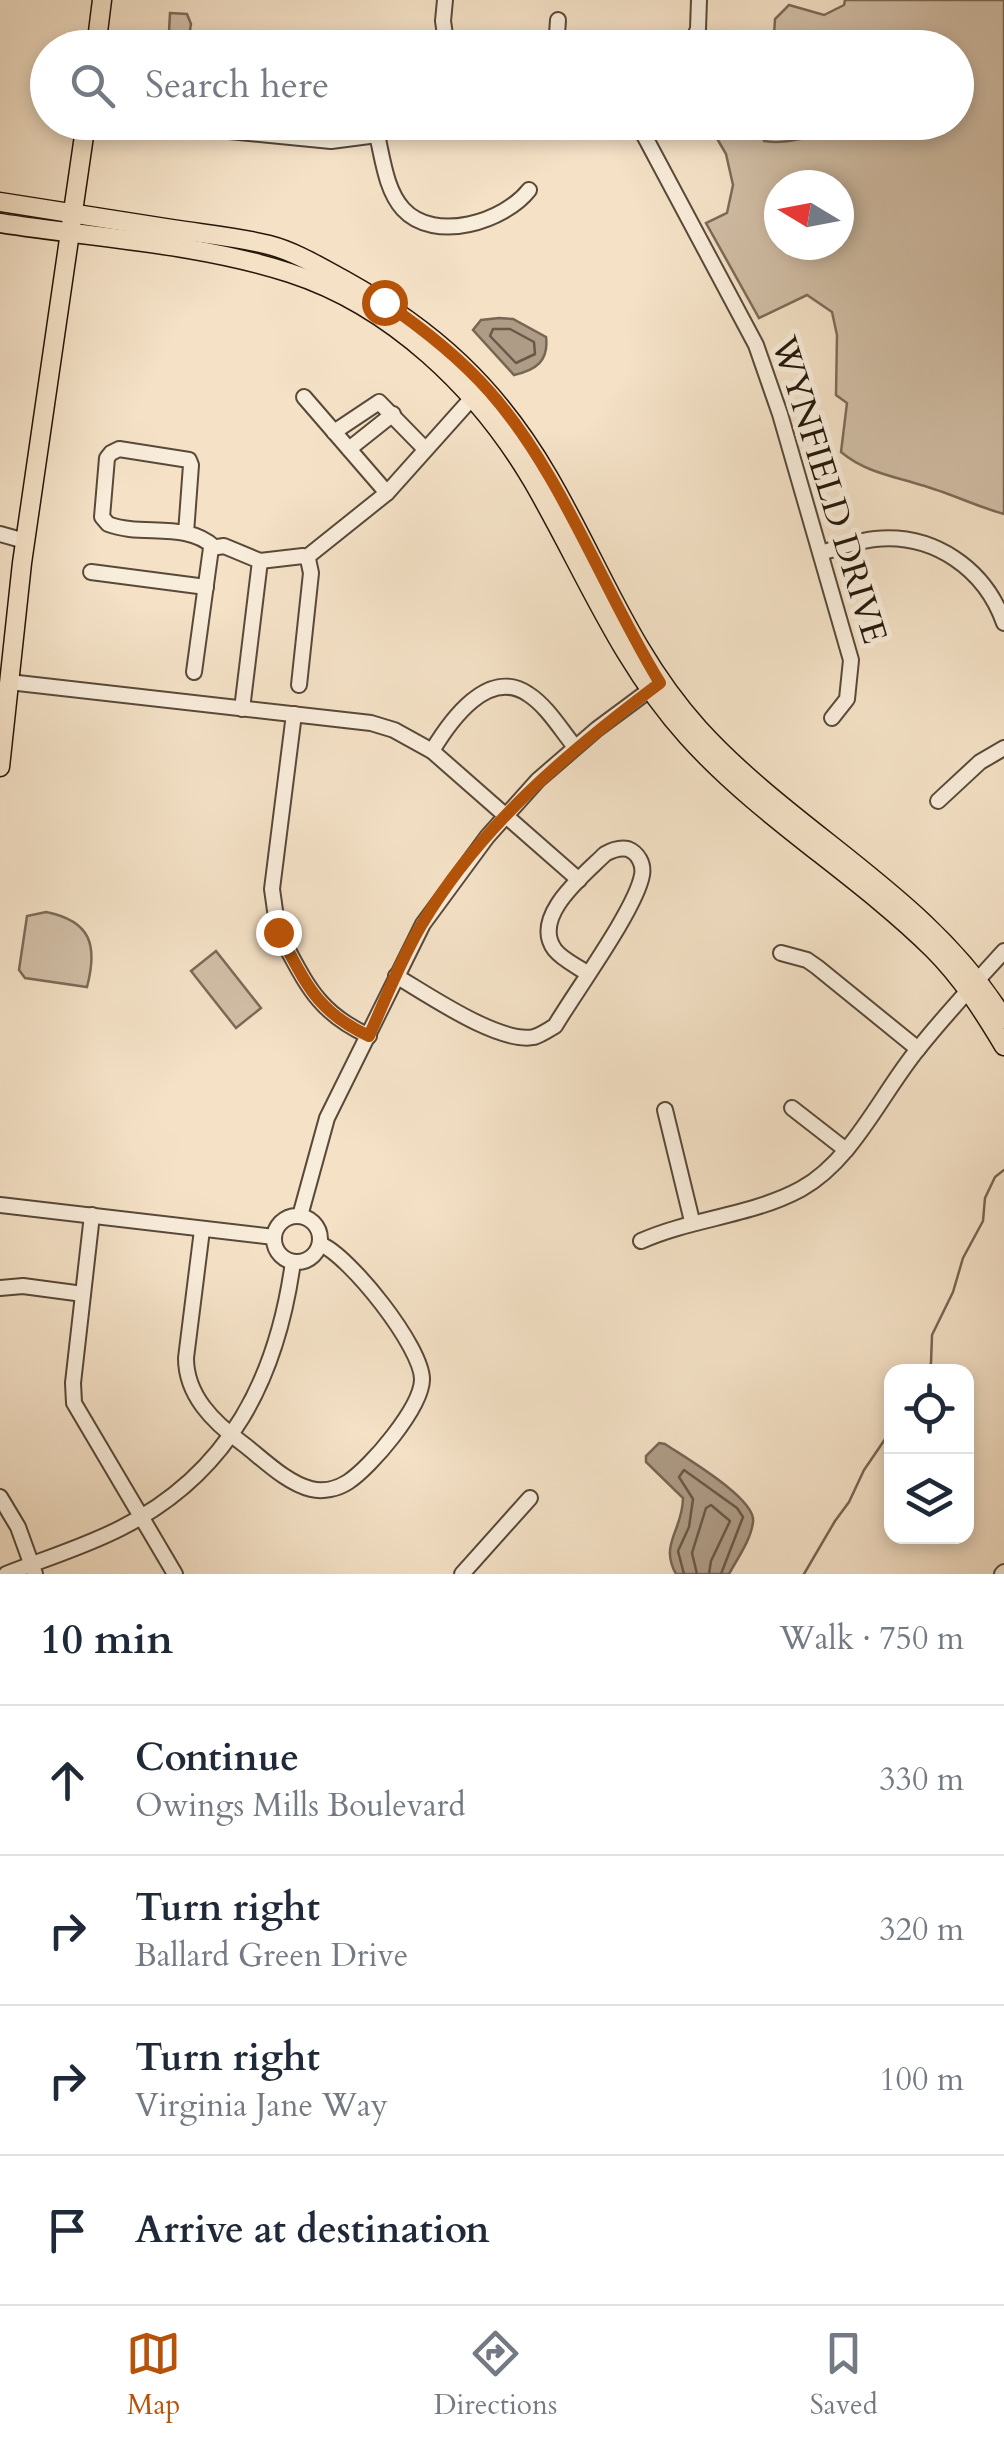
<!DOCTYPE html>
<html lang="en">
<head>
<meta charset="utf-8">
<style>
	body { margin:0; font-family:Cardo,serif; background:#f2f2f3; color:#1f2937 }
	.controls { position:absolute; right:30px; bottom:30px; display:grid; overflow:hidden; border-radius:20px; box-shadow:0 5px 15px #0003 }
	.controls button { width:90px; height:90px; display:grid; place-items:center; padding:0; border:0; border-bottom:2px solid #e0e1e3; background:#fff; color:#1f2937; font:50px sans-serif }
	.compass { position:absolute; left:764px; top:170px; width:90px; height:90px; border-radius:50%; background:#fff; box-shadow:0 5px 15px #0003; rotate:280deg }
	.stop { position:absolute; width:30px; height:30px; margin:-22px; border:8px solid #b45309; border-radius:50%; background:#fff }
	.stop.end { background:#b45309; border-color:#fff; box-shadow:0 2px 10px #0008 }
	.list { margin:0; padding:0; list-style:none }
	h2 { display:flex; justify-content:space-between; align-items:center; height:130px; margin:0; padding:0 40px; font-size:42px }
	h2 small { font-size:32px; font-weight:400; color:#747a83 }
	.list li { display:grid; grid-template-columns:65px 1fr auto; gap:30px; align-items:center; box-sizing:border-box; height:150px; padding:0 40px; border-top:2px solid #e0e1e3 }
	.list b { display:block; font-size:38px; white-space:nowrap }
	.list p { margin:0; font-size:32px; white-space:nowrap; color:#747a83 }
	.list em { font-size:32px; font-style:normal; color:#747a83 }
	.icon { flex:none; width:55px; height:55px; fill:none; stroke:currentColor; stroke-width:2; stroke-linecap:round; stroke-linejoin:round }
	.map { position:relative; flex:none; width:1004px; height:1574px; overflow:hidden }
	.search { position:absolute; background:#fff; box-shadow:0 5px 15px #0003; left:30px; right:30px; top:30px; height:110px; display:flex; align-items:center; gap:25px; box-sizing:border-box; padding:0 35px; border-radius:55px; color:#747a83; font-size:38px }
	.sheet { height:730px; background:#fff }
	nav { display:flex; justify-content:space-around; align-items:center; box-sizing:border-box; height:140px; border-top:2px solid #e0e1e3; background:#fff; font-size:28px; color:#747a83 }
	nav a { display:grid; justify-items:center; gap:5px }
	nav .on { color:#b45309 }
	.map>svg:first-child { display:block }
	.green { fill:#d1bea6; stroke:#7b6a58; stroke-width:2.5; fill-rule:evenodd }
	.water { fill:#ae9c86; stroke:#776654; stroke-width:2.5 }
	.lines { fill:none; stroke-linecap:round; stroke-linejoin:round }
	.shore { stroke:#6a5948; stroke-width:2.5 }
	.stream { stroke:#776654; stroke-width:2.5 }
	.minor-casing { stroke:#594938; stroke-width:18 }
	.major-casing { stroke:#251609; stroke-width:21 }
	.minor { stroke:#f8ecda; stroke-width:14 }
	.major { stroke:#f4e1c6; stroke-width:18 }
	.route { stroke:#b45309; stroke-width:12 }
	.labels { text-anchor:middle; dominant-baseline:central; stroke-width:10; stroke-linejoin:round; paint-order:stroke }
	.street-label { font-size:35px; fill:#251609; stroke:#f8ecda }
</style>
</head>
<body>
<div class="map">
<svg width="1004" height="1574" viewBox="0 0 1004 1574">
	<rect width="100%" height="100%" fill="#f4e1c6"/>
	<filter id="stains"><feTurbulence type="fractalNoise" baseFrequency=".002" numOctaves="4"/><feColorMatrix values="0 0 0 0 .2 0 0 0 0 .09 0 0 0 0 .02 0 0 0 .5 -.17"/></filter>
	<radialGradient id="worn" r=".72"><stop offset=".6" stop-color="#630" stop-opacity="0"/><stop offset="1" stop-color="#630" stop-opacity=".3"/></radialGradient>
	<g class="green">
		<path d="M 845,0 L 1004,0 L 1004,514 C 975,506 950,493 921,485 C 892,476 865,472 841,452 L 847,403 L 836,395 L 837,335 L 832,312 L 807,295 L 759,318 L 706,223 L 727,213 L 733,185 L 726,154 L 708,123 L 759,123 L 764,141 C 798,146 820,128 853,134 L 860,123 L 956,122 L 956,48 L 807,47 L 774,35 L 775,19 L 789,5 L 824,15 L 844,5 ZM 839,185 L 839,245 L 779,245 L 779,185 Z"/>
		<path d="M 170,13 L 187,14 L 191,24 L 189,36 L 183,39 L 297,36 L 296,47 L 117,47 L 118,41 L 177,39 L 169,32 Z"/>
		<path d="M 46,912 C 91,921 98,945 87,987 L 25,978 L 19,970 L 27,916 Z"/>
		<path d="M 216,951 L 261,1008 L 236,1028 L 191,971 Z"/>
	</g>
	<g class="water">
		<path d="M 499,318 L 513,319 L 546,337 C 549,361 536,370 514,375 L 473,330 L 481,320 Z"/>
		<path d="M 659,1443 L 665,1444 C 684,1457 757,1499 753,1522 C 751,1540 737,1559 729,1574 L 676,1574 C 659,1544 683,1530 683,1498 L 646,1462 L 646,1456 Z"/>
	</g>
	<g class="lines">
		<g class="shore">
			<path d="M 493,329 L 510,329 L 534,342 L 535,354 L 516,363 L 490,336 Z"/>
			<path d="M 684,1574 L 678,1551 L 689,1527 L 693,1499 L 679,1477 L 684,1470 L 737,1508 L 743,1517 L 721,1574"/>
			<path d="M 697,1574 L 692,1553 L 706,1508 L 711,1505 L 730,1521 L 711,1561 L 709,1574"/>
		</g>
		<g class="stream">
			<path d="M 927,1372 L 931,1363 L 932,1335 L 953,1292 L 963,1258 L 983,1221 L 985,1198 L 995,1177 L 1004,1170"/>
			<path d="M 804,1574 L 835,1521 L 849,1502 L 864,1470 L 892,1429"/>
		</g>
		<g class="minor-casing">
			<g id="minor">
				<path d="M 445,0 L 443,21 L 447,48"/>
				<path d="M 556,48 L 558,20"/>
				<path d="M 690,48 L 698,29 L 699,0"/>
				<path d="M 136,122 L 331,141 L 377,135 L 407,122"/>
				<path d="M 637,122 L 756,345 L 780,414 L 851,660 L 847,699 L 832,718"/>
				<path d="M 377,135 C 383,160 386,190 403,209 C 435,244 505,221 529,190"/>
				<path d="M 304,397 L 387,493"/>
				<path d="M 334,432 L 379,402 L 425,449"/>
				<path d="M 349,449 L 393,414"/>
				<path d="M 186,533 L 191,465 L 189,460 L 119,449 L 111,453 L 107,458 L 102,517 L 108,524 C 141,537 186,521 214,547"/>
				<path d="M 0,534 L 25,541"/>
				<path d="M 821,553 C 838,548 856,541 875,539 C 934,533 985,569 1004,623"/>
				<path d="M 307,557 L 387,493 L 472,398"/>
				<path d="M 260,561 L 303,556 L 308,559 L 311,573 L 299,685"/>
				<path d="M 91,572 L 206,587"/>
				<path d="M 194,672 L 211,548 L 224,546 L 260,561 L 242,709"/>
				<path d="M 9,682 L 371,723 L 394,730 L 432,751 L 579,880"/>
				<path d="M 294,714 L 272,889 L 278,932 C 306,982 315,1011 369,1036"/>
				<path d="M 432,751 C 450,721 488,667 528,694 C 547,706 561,730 575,747"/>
				<path d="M 938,801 L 980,762 L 1004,748"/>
				<path d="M 781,953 L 807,960 L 817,967 L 918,1049"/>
				<path d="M 396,976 C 427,994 499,1044 534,1037 C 541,1035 548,1030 555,1026 C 575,992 636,909 642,875 C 644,864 638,853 628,849 C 619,847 612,850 605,854 C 584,875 530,917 555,950 C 563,960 577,966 587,973"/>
				<path d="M 792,1108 L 846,1150"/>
				<path d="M 665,1110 L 692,1221"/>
				<path d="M 0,1205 L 274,1237"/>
				<path d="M 92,1215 L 73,1383 L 74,1403 L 175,1574"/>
				<path d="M 300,1216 L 327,1118 L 423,924 L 487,837 L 538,780 L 597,729 L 659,683"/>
				<circle cx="297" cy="1239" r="23"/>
				<path d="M 202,1230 L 186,1358 C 186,1395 213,1422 242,1443 C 262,1458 286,1483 311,1489 C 323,1492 337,1489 348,1482 C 371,1467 421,1408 422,1380 C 423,1348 349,1255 320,1244"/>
				<path d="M 641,1241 C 693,1218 751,1216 801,1189 C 853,1160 881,1094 918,1049 C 945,1015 975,983 1004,951"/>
				<path d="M 0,1288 L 23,1286 L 83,1294"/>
				<path d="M 0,1497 L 18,1527 L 35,1574"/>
				<path d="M 6,1574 C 44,1559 84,1547 121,1528 C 230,1473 277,1378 293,1262"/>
				<path d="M 462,1574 L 530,1498"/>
				<path d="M 1002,1574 L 1004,1572"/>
			</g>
		</g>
		<g class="major-casing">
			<g id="major">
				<path d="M 96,48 L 102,0"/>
				<path d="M 0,202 C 57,211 115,220 172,229 C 204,234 238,237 269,245 C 296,252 320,267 344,280 C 434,330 496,387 548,476 C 599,563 630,653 699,729 C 796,835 927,895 1004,1019"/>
				<path d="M 0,223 C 95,238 198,243 290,273 C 392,306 478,389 532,480 C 583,567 619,661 688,737 C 761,818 856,873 933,949 C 962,978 983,1011 1004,1046"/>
				<path d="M 0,767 L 22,563 L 86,122"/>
			</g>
		</g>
		<use href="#minor" class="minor"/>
		<use href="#major" class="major"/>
	</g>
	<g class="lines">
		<path class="route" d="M 278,932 C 306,982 315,1011 369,1036 C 386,998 401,959 422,924 C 481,825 569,751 660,683 C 603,590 561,472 489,391 C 458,356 422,328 384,302"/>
	</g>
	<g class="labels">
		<g class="street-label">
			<text transform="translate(829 490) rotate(73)">WYNFIELD DRIVE</text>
		</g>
	</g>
	<rect width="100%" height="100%" filter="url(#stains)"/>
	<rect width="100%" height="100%" fill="url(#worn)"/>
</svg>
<div class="controls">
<button><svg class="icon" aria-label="locate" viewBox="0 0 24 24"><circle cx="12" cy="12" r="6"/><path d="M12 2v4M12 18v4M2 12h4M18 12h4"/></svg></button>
<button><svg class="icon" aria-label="layers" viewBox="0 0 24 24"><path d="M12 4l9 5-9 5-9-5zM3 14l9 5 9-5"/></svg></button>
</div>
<svg class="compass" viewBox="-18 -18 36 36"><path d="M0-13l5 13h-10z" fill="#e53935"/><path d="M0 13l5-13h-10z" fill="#747a83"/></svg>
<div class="stop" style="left:384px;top:302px"></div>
<div class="stop end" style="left:278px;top:932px"></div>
<div class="search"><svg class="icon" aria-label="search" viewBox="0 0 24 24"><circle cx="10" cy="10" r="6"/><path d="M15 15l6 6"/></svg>Search here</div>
</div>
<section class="sheet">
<h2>10 min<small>Walk · 750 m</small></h2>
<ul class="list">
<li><svg class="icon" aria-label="ahead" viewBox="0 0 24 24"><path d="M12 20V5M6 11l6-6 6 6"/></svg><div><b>Continue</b><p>Owings Mills Boulevard</p></div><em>330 m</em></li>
<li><svg class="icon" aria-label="right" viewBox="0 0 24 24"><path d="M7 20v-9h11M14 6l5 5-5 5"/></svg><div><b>Turn right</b><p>Ballard Green Drive</p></div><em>320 m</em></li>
<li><svg class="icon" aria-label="right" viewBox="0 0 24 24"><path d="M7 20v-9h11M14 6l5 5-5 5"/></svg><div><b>Turn right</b><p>Virginia Jane Way</p></div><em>100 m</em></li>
<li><svg class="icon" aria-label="arrive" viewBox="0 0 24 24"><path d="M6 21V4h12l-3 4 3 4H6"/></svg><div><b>Arrive at destination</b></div></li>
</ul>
</section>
<nav>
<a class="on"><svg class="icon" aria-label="map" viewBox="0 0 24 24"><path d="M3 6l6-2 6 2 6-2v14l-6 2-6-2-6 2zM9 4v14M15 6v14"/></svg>Map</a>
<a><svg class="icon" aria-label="directions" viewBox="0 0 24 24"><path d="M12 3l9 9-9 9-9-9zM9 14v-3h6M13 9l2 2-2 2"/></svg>Directions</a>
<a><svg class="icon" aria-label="saved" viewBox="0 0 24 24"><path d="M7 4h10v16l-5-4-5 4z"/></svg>Saved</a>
</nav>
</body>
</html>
